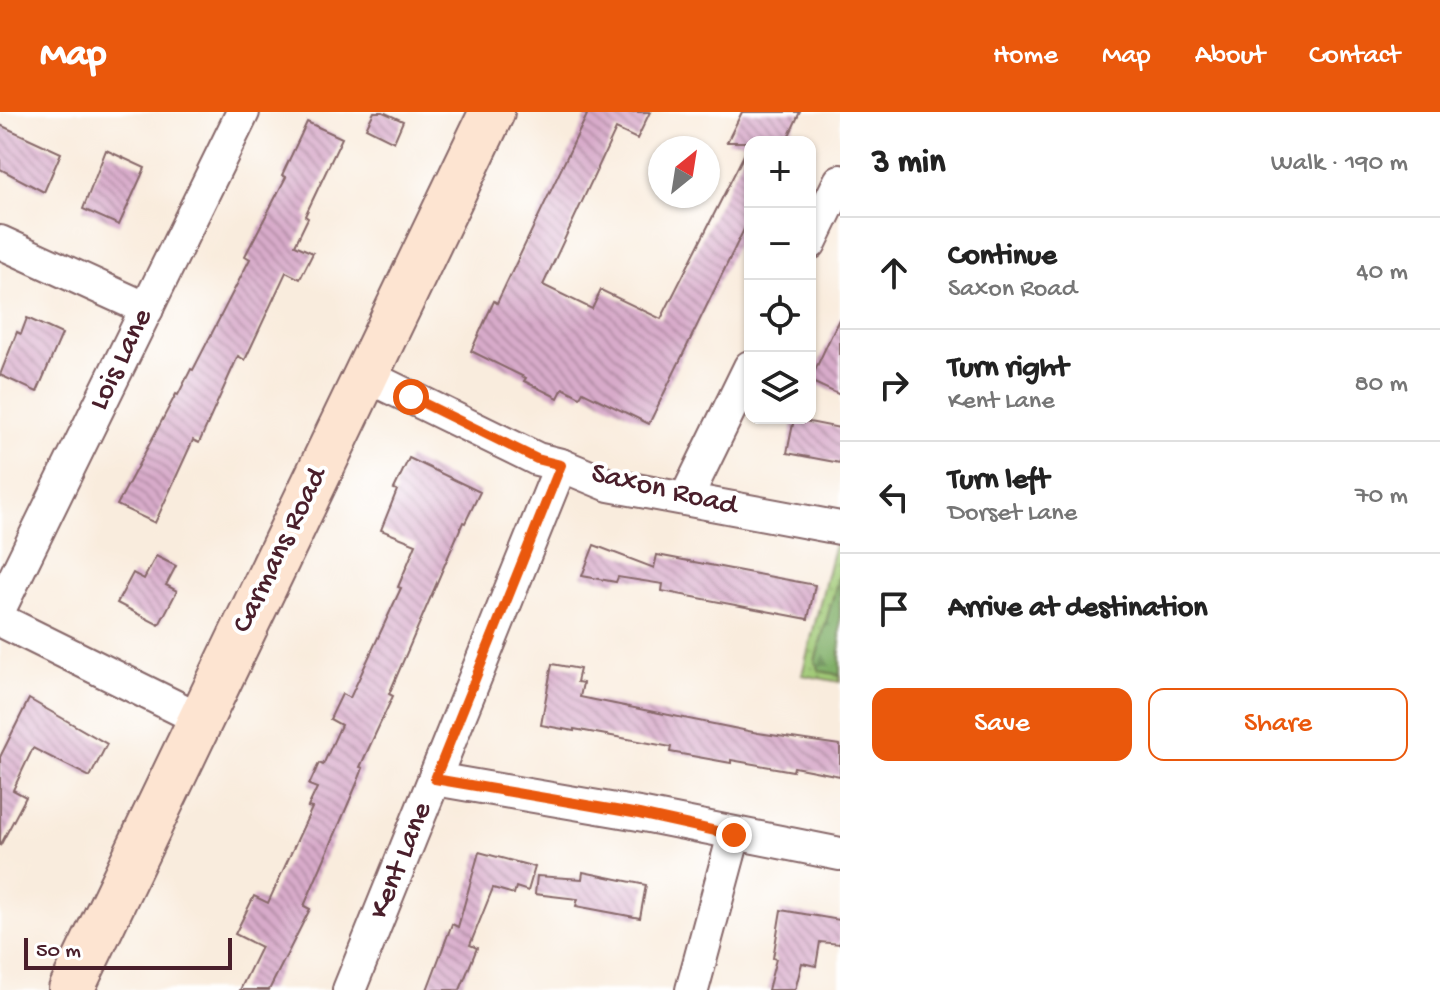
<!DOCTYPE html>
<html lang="en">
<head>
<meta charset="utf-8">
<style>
	body { margin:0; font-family:"Gochi Hand",sans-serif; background:#f2f2f2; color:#222 }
	.controls { position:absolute; right:24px; top:24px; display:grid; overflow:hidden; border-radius:16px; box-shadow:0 2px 6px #0004 }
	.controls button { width:72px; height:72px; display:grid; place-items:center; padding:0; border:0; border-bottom:2px solid #e0e0e0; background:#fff; color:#222; font:40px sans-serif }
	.compass { position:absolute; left:648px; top:24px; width:72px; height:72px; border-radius:50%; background:#fff; box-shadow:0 2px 6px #0004; rotate:30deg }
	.scale { position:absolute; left:24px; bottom:20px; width:208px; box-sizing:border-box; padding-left:8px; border:4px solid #4a1f2b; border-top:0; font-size:22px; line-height:28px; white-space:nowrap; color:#4a1f2b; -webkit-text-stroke:6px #fff; paint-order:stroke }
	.stop { position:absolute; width:24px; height:24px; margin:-18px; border:6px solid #ea580c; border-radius:50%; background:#fff }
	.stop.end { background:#ea580c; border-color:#fff; box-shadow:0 2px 8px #0008 }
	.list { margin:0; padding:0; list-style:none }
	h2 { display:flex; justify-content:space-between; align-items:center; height:104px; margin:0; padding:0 32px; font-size:34px }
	h2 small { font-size:26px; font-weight:400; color:#767676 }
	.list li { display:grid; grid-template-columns:52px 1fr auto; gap:24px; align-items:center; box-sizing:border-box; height:112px; padding:0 32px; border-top:2px solid #e0e0e0 }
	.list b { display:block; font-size:30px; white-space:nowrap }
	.list p { margin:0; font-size:26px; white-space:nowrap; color:#767676 }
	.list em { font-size:26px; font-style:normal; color:#767676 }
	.actions { display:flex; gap:16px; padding:24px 32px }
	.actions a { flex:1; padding:18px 0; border:2px solid #ea580c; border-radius:16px; text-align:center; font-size:28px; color:#ea580c }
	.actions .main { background:#ea580c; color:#fff }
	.icon { flex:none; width:44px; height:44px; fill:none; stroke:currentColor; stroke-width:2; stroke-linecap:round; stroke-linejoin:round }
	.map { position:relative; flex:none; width:840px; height:878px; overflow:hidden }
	header { display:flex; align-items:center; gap:48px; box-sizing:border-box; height:112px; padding:0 40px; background:#ea580c; color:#fff }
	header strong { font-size:38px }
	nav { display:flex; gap:44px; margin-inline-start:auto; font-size:28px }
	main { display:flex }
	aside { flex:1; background:#fff }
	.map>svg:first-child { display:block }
	.grass { fill:url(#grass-dots); stroke:#767551; stroke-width:2 }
	.forest { fill:url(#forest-firs); stroke:#65674a; stroke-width:2 }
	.building { fill:url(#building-back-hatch) }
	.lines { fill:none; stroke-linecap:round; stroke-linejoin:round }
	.street-casing { stroke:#876769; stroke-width:36 }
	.secondary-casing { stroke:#876769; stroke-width:48 }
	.street { stroke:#fff; stroke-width:32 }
	.secondary { stroke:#fde4d1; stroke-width:44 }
	.route { stroke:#ea580c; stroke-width:10 }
	.labels { text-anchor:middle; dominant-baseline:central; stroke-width:8; stroke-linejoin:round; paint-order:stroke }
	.street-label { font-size:30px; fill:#4a1f2b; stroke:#fff }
</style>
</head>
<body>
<header>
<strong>Map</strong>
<nav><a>Home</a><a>Map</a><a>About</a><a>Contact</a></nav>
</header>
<main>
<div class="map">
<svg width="840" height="878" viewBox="0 0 840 878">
	<defs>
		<pattern id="grass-dots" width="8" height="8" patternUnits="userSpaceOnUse" patternTransform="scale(2)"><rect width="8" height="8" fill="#a1cb77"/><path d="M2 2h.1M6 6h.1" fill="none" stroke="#8cae67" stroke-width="1.8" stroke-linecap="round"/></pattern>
		<pattern id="forest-firs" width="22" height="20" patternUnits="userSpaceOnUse" patternTransform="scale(2)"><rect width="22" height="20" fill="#80af68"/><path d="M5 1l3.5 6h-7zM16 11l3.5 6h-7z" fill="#6b8e56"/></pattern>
		<pattern id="building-back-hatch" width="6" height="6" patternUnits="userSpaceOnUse" patternTransform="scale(2)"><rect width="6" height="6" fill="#d8abca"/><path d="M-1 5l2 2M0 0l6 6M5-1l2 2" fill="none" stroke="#b18ba4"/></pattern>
	</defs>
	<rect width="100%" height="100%" fill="#fff"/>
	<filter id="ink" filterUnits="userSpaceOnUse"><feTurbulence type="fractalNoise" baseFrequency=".0125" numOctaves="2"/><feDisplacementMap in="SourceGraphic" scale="16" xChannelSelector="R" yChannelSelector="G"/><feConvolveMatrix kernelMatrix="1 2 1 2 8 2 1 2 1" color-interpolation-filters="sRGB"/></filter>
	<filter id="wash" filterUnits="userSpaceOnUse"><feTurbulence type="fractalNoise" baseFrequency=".006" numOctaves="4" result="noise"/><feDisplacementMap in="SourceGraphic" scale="32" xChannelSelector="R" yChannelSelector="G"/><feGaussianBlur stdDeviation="1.8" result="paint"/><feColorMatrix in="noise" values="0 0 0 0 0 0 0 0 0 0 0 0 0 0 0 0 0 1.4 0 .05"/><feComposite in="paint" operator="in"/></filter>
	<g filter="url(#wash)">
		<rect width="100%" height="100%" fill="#f9ecdd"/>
		<path class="grass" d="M 835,431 L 840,432 L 840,570 L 802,563 Z"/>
		<path class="forest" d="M 840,460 L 840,563 L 820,559 L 815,549 Z"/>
		<g id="blocks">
			<g class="building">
				<path d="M 374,0 L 383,0 L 403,9 L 394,30 L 366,16 Z"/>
				<path d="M 581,0 L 650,0 L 637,27 L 616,17 L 543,173 L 592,197 L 601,178 L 661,207 L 750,31 L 750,105 L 649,312 L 583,280 L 580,285 L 563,276 L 558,286 L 524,269 L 526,266 L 471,239 L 494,189 L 497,191 L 587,3 Z"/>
				<path d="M 742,0 L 800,0 L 786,30 L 727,30 Z"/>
				<path d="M 307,10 L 342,26 L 305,104 L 308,106 L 295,133 L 313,141 L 300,167 L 286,160 L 245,248 L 238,244 L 199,331 L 193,328 L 155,411 L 117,393 L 176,282 L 178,283 L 191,257 L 193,258 L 250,147 L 245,144 L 286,65 L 282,63 Z"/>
				<path d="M 0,13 L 61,41 L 44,80 L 0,57 Z"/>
				<path d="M 106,38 L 145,56 L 119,113 L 83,97 Z"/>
				<path d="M 840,205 L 840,283 L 810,269 Z"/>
				<path d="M 27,206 L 62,222 L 37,280 L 0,263 L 17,220 L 21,222 Z"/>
				<path d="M 794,307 L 840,316 L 840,351 L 787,341 Z"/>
				<path d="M 409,346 L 480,380 L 465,411 L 463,410 L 389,582 L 393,584 L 360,655 L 363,656 L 358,669 L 304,794 L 310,797 L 269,878 L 240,878 L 261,835 L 235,822 L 254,784 L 268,791 L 312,696 L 308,695 L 317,676 L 309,673 L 319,651 L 323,653 L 341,613 L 330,607 L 342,582 L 350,586 L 401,476 L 398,475 L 416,432 L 381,418 L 397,378 L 394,377 Z"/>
				<path d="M 594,433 L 654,456 L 657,443 L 815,473 L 808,507 L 662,479 L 663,472 L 618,465 L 616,470 L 582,464 Z"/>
				<path d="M 156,444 L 176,454 L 166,473 L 177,479 L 159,513 L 117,491 L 133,461 L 144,467 Z"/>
				<path d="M 552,552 L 580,557 L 577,570 L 583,571 L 580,585 L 758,621 L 840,633 L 840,664 L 794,655 L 793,659 L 731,648 L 731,651 L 670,640 L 671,635 L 574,617 L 574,619 L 541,613 Z"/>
				<path d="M 29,587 L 107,632 L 90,665 L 33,636 L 13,678 L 26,685 L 0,734 L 0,645 Z"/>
				<path d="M 479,740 L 535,755 L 528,779 L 516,775 L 514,782 L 493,776 L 470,833 L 477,836 L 460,878 L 427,878 L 452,812 L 458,815 Z"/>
				<path d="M 583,760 L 646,773 L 640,806 L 576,794 L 578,787 L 535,782 L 537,764 L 582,767 Z"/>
				<path d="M 781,798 L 840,808 L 840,832 L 820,830 L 816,854 L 802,851 L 795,878 L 768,878 L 776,847 L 773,846 Z"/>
			</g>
		</g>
	</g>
	<g filter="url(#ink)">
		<use href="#blocks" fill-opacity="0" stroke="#876769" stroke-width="2"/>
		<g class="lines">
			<g class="street-casing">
				<g id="street">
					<path d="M 0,130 L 147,197"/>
					<path d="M 810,131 L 840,69"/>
					<path d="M 365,263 L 537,347 L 561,353 L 609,373 L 840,416"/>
					<path d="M 686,386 L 750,255"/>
					<path d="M 0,496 L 243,0"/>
					<path d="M 0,508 L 200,607"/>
					<path d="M 435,667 L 639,702 L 840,742"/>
					<path d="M 349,878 L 561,353"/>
					<path d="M 692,878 L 734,723"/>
				</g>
			</g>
			<g class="secondary-casing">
				<path id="secondary" d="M 71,878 L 492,0"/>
			</g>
			<use href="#street" class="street"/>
			<use href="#secondary" class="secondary"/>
		</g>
	</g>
	<g class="lines" filter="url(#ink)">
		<path class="route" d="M 411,285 L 537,347 L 561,353 L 435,667 L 639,702 L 734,723"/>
	</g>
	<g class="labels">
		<g class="street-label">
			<text transform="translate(122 248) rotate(-64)">Lois Lane</text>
			<text transform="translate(664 379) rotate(13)">Saxon Road</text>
			<text transform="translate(281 439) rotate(-64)">Carmans Road</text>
			<text transform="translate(402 749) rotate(-68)">Kent Lane</text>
		</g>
	</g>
</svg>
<div class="controls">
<button>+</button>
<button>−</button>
<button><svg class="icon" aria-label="locate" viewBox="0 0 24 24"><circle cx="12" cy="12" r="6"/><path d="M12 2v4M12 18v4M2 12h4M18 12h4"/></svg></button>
<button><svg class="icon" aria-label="layers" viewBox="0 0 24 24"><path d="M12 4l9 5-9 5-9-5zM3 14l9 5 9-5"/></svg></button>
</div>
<svg class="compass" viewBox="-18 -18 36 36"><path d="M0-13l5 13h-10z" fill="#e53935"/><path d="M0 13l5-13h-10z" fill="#767676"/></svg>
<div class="scale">50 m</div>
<div class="stop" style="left:411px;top:285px"></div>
<div class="stop end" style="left:734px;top:723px"></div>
</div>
<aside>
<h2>3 min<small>Walk · 190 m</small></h2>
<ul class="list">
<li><svg class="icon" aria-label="ahead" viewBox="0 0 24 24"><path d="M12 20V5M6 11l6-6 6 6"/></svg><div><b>Continue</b><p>Saxon Road</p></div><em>40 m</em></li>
<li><svg class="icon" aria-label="right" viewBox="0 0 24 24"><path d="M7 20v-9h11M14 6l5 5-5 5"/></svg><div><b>Turn right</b><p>Kent Lane</p></div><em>80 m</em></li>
<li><svg class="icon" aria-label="left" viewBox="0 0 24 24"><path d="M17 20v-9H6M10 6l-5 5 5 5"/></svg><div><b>Turn left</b><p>Dorset Lane</p></div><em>70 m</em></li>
<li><svg class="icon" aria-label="arrive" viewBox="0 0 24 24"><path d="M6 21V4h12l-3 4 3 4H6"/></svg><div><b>Arrive at destination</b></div></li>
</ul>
<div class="actions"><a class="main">Save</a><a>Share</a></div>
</aside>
</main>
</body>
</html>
